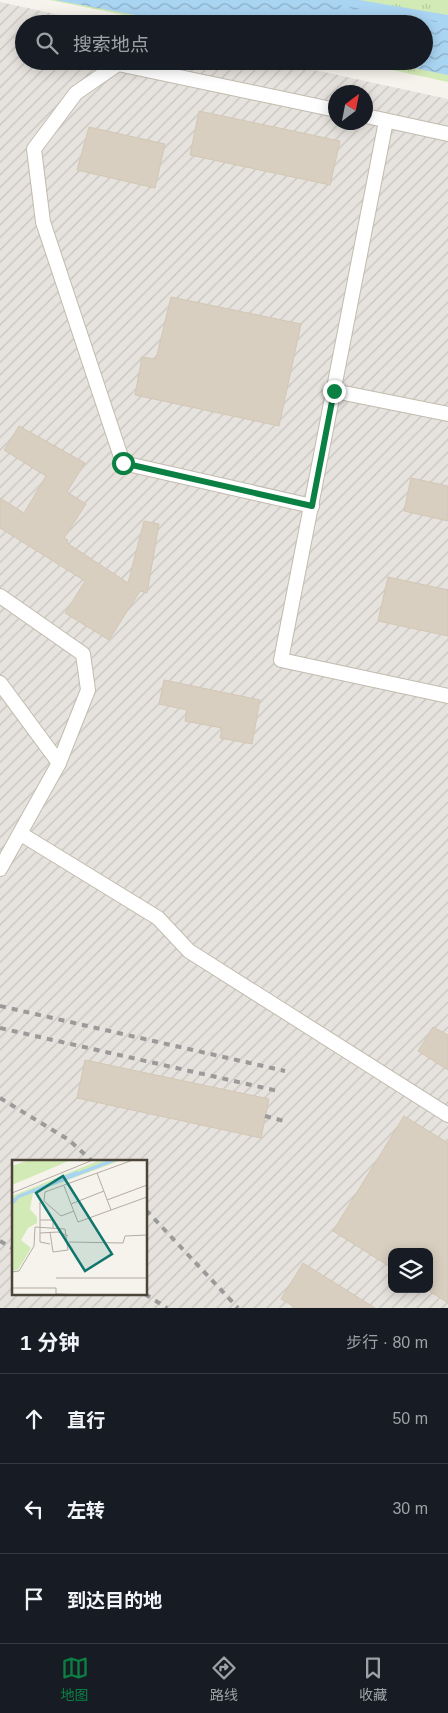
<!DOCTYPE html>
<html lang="zh">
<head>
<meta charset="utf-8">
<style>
	body { margin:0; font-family:Helvetica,"Noto Sans SC",sans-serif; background:#242831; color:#f1f3f6 }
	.controls { position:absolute; right:15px; bottom:15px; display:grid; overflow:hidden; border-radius:10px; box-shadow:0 2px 12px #0003 }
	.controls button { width:45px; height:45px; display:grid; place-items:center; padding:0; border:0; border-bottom:1px solid #363941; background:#171b24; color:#f1f3f6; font:25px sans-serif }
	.compass { position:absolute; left:328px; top:85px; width:45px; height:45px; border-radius:50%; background:#171b24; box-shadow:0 2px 12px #0003; rotate:32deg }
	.stop { position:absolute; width:15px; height:15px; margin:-11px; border:4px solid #0b8043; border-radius:50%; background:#fff }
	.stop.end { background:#0b8043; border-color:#fff; box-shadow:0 1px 5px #0008 }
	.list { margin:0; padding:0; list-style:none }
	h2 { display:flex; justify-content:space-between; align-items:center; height:65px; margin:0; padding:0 20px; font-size:21px }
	h2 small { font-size:16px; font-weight:400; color:#9ea1a6 }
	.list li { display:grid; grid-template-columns:32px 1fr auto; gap:15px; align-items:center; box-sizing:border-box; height:90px; padding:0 20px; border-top:1px solid #363941 }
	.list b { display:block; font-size:19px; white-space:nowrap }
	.list em { font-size:16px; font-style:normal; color:#9ea1a6 }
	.icon { flex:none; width:28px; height:28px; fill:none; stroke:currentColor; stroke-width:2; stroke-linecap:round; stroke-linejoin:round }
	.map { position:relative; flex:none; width:448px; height:1308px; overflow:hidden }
	.search { position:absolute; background:#171b24; box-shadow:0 2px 12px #0003; left:15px; right:15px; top:15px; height:55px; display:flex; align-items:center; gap:12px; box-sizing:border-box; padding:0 18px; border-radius:28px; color:#9ea1a6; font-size:19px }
	.sheet { height:335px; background:#171b24 }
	nav { display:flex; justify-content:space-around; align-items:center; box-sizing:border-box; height:70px; border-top:1px solid #363941; background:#171b24; font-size:14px; color:#9ea1a6 }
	nav a { display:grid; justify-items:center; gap:2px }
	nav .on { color:#0b8043 }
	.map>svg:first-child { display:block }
	.industrial { fill:url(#industrial-furrows); fill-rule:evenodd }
	.grass { fill:url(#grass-tufts) }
	.water { fill:url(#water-waves) }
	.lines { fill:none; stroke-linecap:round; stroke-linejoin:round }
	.stream { stroke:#a9d4f2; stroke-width:8 }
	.building { fill:#d8cfc1; stroke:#d3c7b4 }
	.lane-casing { stroke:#c2bbae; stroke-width:16 }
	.lane { stroke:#fff; stroke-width:14 }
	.rail { stroke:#9a9a9a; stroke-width:4; stroke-dasharray:6 6; stroke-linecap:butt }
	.route { stroke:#0b8043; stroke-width:6 }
	.inset-river { fill:none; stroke:#a9d4f2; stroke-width:2.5 }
	.inset-road { fill:none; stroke:#b2ada4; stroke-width:1 }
	.view { fill:#0f766e; fill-opacity:0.15; stroke:#0f766e; stroke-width:2.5 }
	.inset-edge { fill:none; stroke:#4b4439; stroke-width:2.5 }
</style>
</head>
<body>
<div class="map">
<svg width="448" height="1308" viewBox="0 0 448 1308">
	<defs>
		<pattern id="industrial-furrows" width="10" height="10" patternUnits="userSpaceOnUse" patternTransform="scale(1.25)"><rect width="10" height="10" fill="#e6e2dd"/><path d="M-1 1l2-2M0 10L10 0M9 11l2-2" fill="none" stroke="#c7c3be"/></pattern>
		<pattern id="grass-tufts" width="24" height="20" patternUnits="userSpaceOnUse" patternTransform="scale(1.25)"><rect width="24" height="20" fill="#d2eab5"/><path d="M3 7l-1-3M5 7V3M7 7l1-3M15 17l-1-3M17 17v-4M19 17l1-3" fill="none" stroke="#b6ca9c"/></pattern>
		<pattern id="water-waves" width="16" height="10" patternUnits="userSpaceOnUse" patternTransform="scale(1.25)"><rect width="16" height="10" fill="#a9d4f2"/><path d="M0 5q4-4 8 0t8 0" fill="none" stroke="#8caec5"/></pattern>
	</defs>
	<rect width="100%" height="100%" fill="#f6f3ec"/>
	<path class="industrial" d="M 0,2 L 101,24 L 24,24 L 24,61 L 273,61 L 448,99 L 448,1308 L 0,1308 ZM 336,92 L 366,92 L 366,122 L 336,122 ZM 14,1162 L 146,1162 L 146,1294 L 14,1294 ZM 392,1252 L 429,1252 L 429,1289 L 392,1289 Z"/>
	<path class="grass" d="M 50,0 L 448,0 L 448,82 L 351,61 L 424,61 L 424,24 L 168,24 Z"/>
	<path class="water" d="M 55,0 L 329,0 L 448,23 L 448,75 L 379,61 L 424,61 L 424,24 L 183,24 Z"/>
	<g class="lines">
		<path class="stream" d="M 335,0 L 448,19"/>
	</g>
	<g class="building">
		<path d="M 199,111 L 340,141 L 330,185 L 190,155 Z"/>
		<path d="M 89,127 L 165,144 L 155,188 L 77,170 Z"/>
		<path d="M 171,297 L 301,324 L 279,426 L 135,395 L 142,357 L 156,359 Z"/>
		<path d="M 19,426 L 85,463 L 67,492 L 86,504 L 64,538 L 68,540 L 67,543 L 128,583 L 144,521 L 159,524 L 147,593 L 140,591 L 109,640 L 65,613 L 85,581 L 0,528 L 0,498 L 24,513 L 46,476 L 4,450 Z"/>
		<path d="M 411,478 L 448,486 L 448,521 L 404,511 Z"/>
		<path d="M 388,577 L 448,590 L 448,636 L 378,621 Z"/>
		<path d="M 164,680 L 260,700 L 252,744 L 220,738 L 222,728 L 185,721 L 187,710 L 159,704 Z"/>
		<path d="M 433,1027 L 448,1035 L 448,1070 L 418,1051 Z"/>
		<path d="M 85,1060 L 269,1099 L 261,1138 L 77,1098 Z"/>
		<path d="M 404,1116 L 448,1143 L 448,1303 L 426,1289 L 429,1289 L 429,1252 L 392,1252 L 392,1268 L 333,1231 Z"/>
		<path d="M 303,1263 L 375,1308 L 296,1308 L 281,1299 Z"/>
	</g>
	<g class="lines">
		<g class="lane-casing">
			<g id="lane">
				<path d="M 366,116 L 448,134"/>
				<path d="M 386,121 L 281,660 L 448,696"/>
				<path d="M 334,391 L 448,414"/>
				<path d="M 312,506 L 123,463 L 43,222 L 34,149 L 76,93 L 118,64 L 336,110"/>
				<path d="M 0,596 L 83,654 L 88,690 L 59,763 L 0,869"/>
				<path d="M 0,683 L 59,763"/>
				<path d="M 21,834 L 158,918 L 189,951 L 448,1115"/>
			</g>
		</g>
		<use href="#lane" class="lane"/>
		<g class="rail">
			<path d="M 0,1006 L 285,1071"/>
			<path d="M 0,1028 L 278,1091"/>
			<path d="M 0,1098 L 69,1140 L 93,1162"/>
			<path d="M 265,1116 L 284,1121"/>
			<path d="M 146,1210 L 238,1308"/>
			<path d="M 0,1241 L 14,1249"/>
			<path d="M 145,1294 L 167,1308"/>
		</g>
	</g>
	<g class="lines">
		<path class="route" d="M 123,463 L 312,506 L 334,391"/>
	</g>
	<g transform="translate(12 1160)">
		<rect width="135" height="135" fill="#f6f3ec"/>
		<path d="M 88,0 L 110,0 L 21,33 L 18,49 L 25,57 L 25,63 L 16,68 L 9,80 L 19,88 L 6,110 L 0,111 L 0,36 Z" fill="#d2eab5"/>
		<path d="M 17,0 L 59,0 L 0,25 L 0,6 Z" fill="#d2eab5"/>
		<path d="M 97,0 L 107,0 L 7,38 L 0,46 L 0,40 L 6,35 Z" fill="#a9d4f2"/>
		<path class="inset-river" d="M 42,21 L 66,12"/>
		<path class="inset-road" d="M 85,13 L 99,50M 52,26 L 66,62 L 135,37M 0,33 L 81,0M 95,40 L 135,25M 28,42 L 28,82 L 38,84M 59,44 L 92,31M 62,51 L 49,56 L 32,41 L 33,32 L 121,0M 28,60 L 41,60 L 41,68M 28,73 L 46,72 L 56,76M 57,82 L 111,83 L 113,76 L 135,75M 0,112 L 7,111 L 22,86 L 23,67 L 53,69 L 56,90 L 41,92 L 38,72M 44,118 L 135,118M 0,128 L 44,128 L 44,135M 44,134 L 75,135"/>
		<path class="view" d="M 51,16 L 100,94 L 73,111 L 24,33 Z"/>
		<rect width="135" height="135" class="inset-edge"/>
	</g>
</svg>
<div class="controls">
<button><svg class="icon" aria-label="layers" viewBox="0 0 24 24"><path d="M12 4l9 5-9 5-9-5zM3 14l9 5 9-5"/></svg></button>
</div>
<svg class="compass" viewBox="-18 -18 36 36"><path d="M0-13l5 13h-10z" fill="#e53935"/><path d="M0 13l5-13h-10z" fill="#9ea1a6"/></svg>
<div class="stop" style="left:123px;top:463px"></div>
<div class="stop end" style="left:334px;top:391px"></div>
<div class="search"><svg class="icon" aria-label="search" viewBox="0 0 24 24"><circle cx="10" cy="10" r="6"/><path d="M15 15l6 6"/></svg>搜索地点</div>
</div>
<section class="sheet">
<h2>1 分钟<small>步行 · 80 m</small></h2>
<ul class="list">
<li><svg class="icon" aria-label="ahead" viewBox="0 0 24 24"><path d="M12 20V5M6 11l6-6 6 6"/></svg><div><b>直行</b></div><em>50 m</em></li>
<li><svg class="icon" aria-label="left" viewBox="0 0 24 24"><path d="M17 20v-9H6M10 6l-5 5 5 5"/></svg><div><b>左转</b></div><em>30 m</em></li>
<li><svg class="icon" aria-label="arrive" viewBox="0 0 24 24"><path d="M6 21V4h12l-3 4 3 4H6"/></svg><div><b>到达目的地</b></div></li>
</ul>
</section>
<nav>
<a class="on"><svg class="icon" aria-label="map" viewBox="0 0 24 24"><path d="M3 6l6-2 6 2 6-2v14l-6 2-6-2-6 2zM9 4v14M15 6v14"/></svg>地图</a>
<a><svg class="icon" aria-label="directions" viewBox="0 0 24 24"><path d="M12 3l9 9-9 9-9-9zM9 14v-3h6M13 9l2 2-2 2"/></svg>路线</a>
<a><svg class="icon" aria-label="saved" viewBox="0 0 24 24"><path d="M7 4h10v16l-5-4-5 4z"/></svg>收藏</a>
</nav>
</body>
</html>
